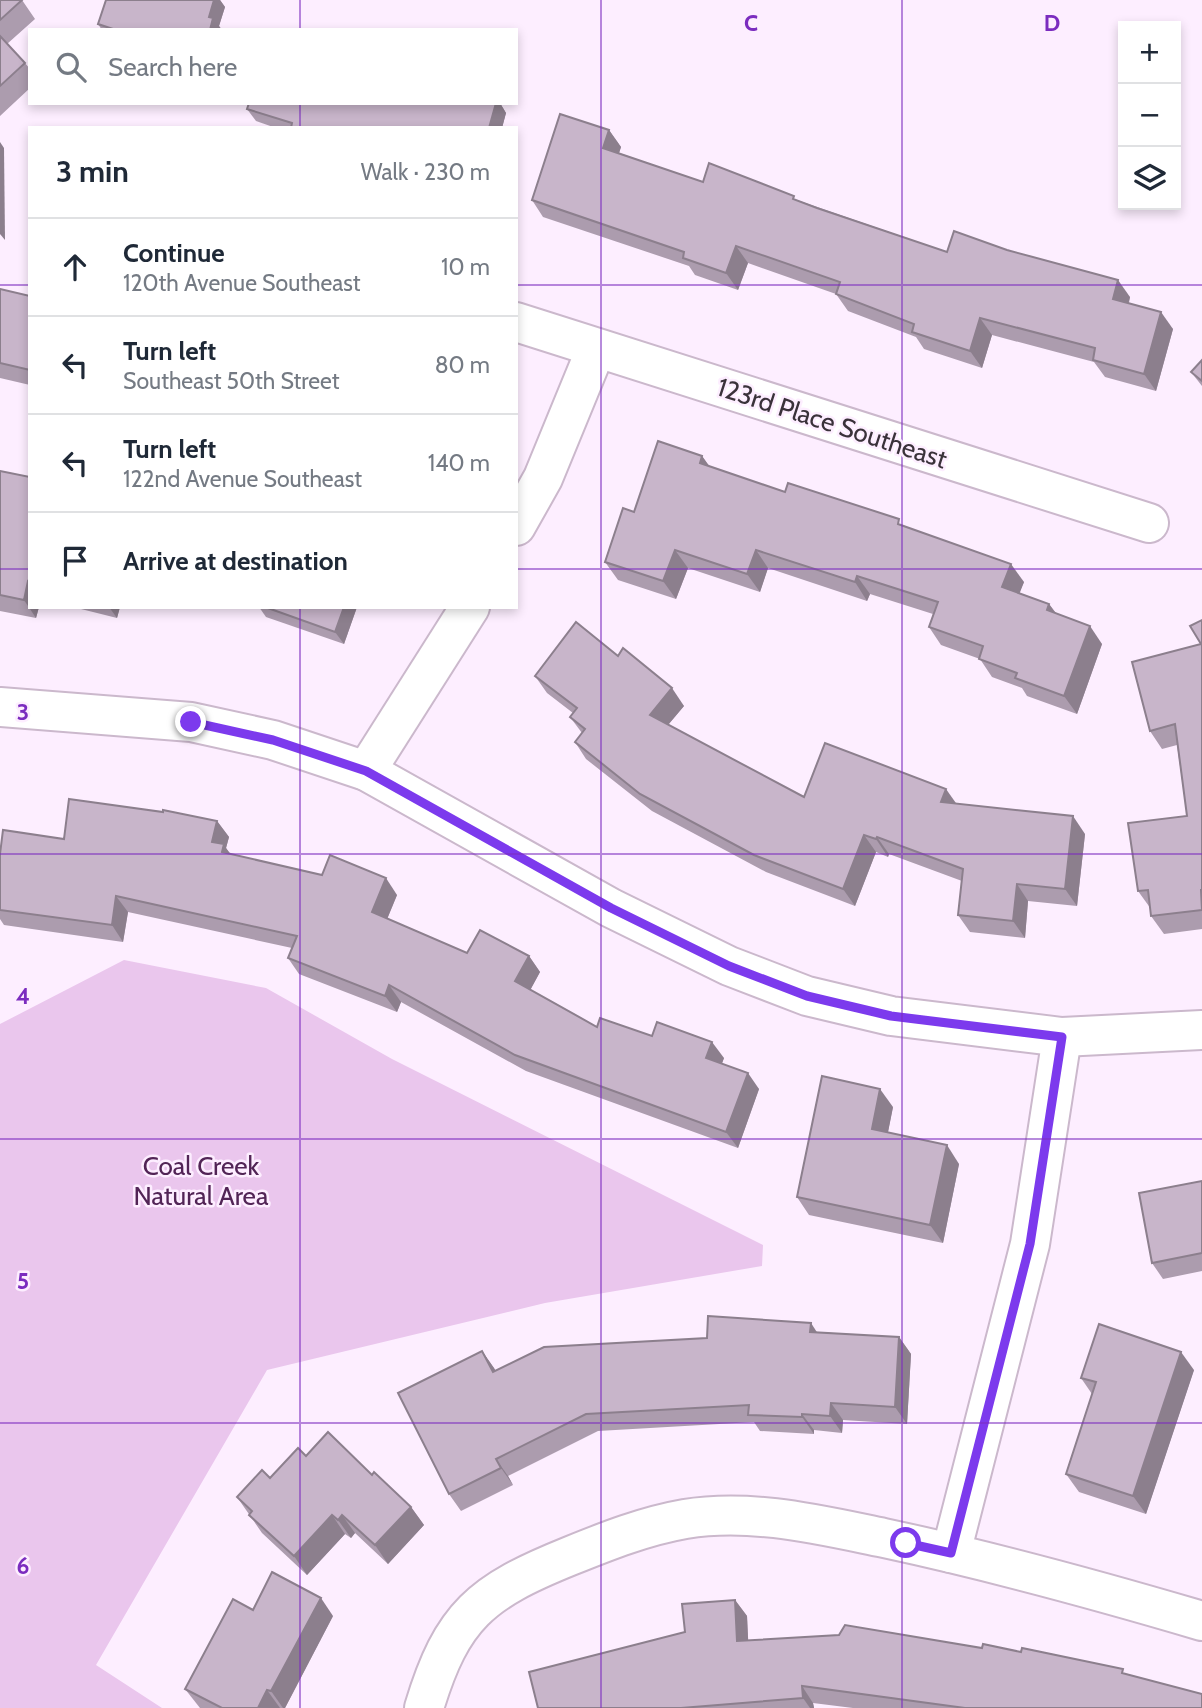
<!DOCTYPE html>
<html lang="en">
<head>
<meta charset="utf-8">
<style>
	body { margin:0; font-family:Cabin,sans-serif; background:#f6f6f7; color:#1f2937 }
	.controls { position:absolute; right:21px; top:21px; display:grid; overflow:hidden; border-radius:0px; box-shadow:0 4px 10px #0003 }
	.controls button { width:63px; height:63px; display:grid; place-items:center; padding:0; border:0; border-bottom:2px solid #e0e1e3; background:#fff; color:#1f2937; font:35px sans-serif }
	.stop { position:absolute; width:21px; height:21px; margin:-16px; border:5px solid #7c3aed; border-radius:50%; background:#fff }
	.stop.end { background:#7c3aed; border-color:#fff; box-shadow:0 2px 7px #0008 }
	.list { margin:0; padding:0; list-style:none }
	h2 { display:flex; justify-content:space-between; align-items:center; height:91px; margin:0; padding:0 28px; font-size:30px }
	h2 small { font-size:23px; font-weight:400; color:#747a83 }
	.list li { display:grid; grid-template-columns:46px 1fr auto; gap:21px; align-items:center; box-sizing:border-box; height:98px; padding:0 28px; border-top:2px solid #e0e1e3 }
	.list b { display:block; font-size:26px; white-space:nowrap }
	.list p { margin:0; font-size:23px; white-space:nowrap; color:#747a83 }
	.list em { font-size:23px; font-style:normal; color:#747a83 }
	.icon { flex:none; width:38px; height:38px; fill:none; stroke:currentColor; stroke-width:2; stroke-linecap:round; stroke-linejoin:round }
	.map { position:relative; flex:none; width:1202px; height:1708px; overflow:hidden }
	.search { position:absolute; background:#fff; box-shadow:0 4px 10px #0003; left:28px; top:28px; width:490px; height:77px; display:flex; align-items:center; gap:18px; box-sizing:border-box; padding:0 24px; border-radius:0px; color:#747a83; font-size:26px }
	.panel { position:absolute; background:#fff; box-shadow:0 4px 10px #0003; left:28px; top:126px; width:490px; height:483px; border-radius:0px }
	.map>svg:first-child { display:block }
	.green { fill:#eac6ed }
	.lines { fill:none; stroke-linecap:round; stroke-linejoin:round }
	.street-casing { stroke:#cbb8cc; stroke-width:42 }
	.street { stroke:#fff; stroke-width:38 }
	.wall { fill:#ac9cae }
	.shaded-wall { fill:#8c7f8d }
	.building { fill:#c8b5ca; stroke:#8c7f8d; stroke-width:2 }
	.route { stroke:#7c3aed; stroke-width:9 }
	.grid { fill:none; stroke:#7b2cbf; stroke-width:2; stroke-opacity:0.55 }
	.labels { text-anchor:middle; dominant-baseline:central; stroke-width:5; stroke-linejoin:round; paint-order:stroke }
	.street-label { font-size:26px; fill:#3a323a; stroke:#fdeeff }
	.park-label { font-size:26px; fill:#522456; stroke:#fdeeff }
	.grid-label { font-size:23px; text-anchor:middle; font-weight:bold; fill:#7b2cbf; stroke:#fdeeff; stroke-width:5; stroke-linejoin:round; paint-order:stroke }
</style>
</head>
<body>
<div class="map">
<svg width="1202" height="1708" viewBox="0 0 1202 1708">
	<rect width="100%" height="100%" fill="#fdeeff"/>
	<path class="green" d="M 124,960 L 266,988 L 392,1059 L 763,1245 L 762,1266 L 545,1303 L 267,1370 L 96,1665 L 162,1708 L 0,1708 L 0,1024 Z"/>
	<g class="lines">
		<g class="street-casing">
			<g id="street">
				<path d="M 516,322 L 1149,523"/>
				<path d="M 516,526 L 543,478 L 596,349"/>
				<path d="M 0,707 L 191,722 L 273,740 L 366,771 L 611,908 L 729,966 L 807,996 L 891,1016 L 1062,1037 L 1202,1030"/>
				<path d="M 366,771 L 470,607"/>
				<path d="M 951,1553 L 1030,1244 L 1062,1037"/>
				<path d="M 424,1708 C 452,1615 481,1592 570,1556 C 607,1541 645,1526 685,1519 C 752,1508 820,1525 884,1538 C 991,1561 1097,1590 1202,1621"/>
			</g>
		</g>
		<use href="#street" class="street"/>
	</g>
	<g class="wall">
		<path d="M 0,0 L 22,0 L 35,19 L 7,44 L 25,63 L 30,69 L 30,88 L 0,116 Z"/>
		<path d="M 106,0 L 220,0 L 225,7 L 219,26 L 222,30 L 102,30 L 98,24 Z"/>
		<path d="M 249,103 L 500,103 L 506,113 L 502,128 L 276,128 L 256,121 L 247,109 Z"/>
		<path d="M 609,130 L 621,147 L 619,153 L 703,182 L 797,200 L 947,252 L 1130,297 L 1129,303 L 1173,329 L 1156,391 L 1105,377 L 1094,362 L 992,335 L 982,368 L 924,349 L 916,337 L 848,311 L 836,294 L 748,263 L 738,290 L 695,275 L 689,266 L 543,217 L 532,200 Z"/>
		<path d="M 0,289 L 30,296 L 30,385 L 0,378 Z"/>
		<path d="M 1202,360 L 1202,386 L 1191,372 Z"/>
		<path d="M 702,456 L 709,466 L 785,492 L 905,526 L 1024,582 L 1019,593 L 1049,604 L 1056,613 L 1102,644 L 1077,714 L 1027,696 L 1022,688 L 992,677 L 980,659 L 941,645 L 929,627 L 933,614 L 870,594 L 867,601 L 768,568 L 760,592 L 688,568 L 676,599 L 618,580 L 605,562 L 634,512 Z"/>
		<path d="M 0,471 L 30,477 L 30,607 L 39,607 L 36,618 L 0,611 Z"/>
		<path d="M 73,607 L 120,607 L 117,618 Z"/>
		<path d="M 259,607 L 357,607 L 344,644 L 266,617 Z"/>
		<path d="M 1202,620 L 1202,929 L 1164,934 L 1151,916 L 1151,909 L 1138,891 L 1187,816 L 1177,745 L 1162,749 L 1150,731 L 1201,644 Z"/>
		<path d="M 618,656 L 684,706 L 668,725 L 804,797 L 956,804 L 1085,834 L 1077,906 L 1028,901 L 1025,938 L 970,932 L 958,915 L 962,881 L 889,854 L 888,857 L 876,852 L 855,906 L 766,872 L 652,811 L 586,759 L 575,742 L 582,733 L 570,717 L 573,713 L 547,693 L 535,676 Z"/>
		<path d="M 217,821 L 229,837 L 226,848 L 230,854 L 397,895 L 387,919 L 467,953 L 529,956 L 540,972 L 530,990 L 597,1027 L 652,1036 L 724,1058 L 722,1063 L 759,1089 L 738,1148 L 526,1071 L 401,1002 L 397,1012 L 299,974 L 288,958 L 292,948 L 128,912 L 123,942 L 4,925 L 0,919 L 0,854 L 64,839 Z"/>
		<path d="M 893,1107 L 888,1132 L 959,1164 L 943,1243 L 809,1215 L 797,1197 Z"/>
		<path d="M 1202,1181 L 1202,1271 L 1163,1279 L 1152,1263 Z"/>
		<path d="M 817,1332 L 899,1337 L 911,1354 L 907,1424 L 843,1420 L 842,1433 L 814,1430 L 814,1434 L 760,1431 L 754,1422 L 598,1431 L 508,1476 L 513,1485 L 461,1511 L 449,1494 L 482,1351 L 496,1371 Z"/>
		<path d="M 1194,1370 L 1146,1514 L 1079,1492 L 1066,1474 L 1092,1394 L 1081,1378 Z"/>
		<path d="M 306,1456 L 372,1475 L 411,1507 L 424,1525 L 388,1564 L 355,1533 L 351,1538 L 345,1534 L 307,1575 L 262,1533 L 237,1497 Z"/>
		<path d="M 735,1600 L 747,1616 L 748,1640 L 1127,1675 L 1202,1708 L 853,1708 L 813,1703 L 814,1708 L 538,1708 L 685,1632 Z"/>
		<path d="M 333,1616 L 285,1708 L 200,1708 L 185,1689 Z"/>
	</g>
	<g class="shaded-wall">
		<path d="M 214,0 L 220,0 L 225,7 L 219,26 L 222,30 L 210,30 L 209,17 Z"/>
		<path d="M 496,103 L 500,103 L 506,113 L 502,128 L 489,128 Z"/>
		<path d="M 609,130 L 621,147 L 615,165 L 603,148 Z"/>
		<path d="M 0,142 L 4,148 L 5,240 L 0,234 Z"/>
		<path d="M 736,246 L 748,263 L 738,290 L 726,273 Z"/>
		<path d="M 1118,280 L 1130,297 L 1125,316 L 1113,299 Z"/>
		<path d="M 1161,312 L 1173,329 L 1156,391 L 1144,374 Z"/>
		<path d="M 980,318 L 992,335 L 982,368 L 970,351 Z"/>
		<path d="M 702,456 L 715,474 L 700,463 Z"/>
		<path d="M 675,550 L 688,568 L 676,599 L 663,581 Z"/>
		<path d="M 756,550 L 768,568 L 760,592 L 747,574 Z"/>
		<path d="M 1011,564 L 1024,582 L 1015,605 L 1002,587 Z"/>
		<path d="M 857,576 L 870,594 L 867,601 L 855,582 Z"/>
		<path d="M 28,581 L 30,584 L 30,607 L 39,607 L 36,618 L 24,600 Z"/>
		<path d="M 1049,604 L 1062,622 L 1047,610 Z"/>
		<path d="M 109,607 L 120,607 L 117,618 Z"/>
		<path d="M 344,607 L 357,607 L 344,644 L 335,632 Z"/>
		<path d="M 1090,626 L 1102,644 L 1077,714 L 1064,696 Z"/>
		<path d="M 672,688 L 684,706 L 662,732 L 650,715 Z"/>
		<path d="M 946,789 L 958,806 L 941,802 Z"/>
		<path d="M 1073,816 L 1085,834 L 1077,906 L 1065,889 Z"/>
		<path d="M 217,821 L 229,837 L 226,848 L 235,860 L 224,856 L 212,842 Z"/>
		<path d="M 864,835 L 876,852 L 855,906 L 843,889 Z"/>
		<path d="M 877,837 L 889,854 L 888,857 L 876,839 Z"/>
		<path d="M 386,878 L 397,895 L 383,929 L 372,912 Z"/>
		<path d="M 1017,884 L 1028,901 L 1025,938 L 1013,921 Z"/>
		<path d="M 116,896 L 128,912 L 123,942 L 112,925 Z"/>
		<path d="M 529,956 L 540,972 L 526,998 L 515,981 Z"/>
		<path d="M 389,985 L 401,1002 L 397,1012 L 385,996 Z"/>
		<path d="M 712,1042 L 724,1058 L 718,1074 L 706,1058 Z"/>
		<path d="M 748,1073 L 759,1089 L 738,1148 L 726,1132 Z"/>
		<path d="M 880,1089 L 893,1107 L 885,1147 L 872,1129 Z"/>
		<path d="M 947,1145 L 959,1164 L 943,1243 L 930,1225 Z"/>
		<path d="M 811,1323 L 822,1340 L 810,1332 Z"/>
		<path d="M 899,1337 L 911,1354 L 907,1424 L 895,1407 Z"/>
		<path d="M 482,1351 L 494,1368 L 505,1389 L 493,1372 Z"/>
		<path d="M 1181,1352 L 1194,1370 L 1146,1514 L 1133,1496 Z"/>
		<path d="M 831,1403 L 843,1420 L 842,1433 L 830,1416 Z"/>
		<path d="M 802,1414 L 814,1430 L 814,1434 L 802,1417 Z"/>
		<path d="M 496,1459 L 508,1476 L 513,1485 L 501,1468 Z"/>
		<path d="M 411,1507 L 424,1525 L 388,1564 L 375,1545 Z"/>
		<path d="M 332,1515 L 345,1534 L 307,1575 L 294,1556 Z"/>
		<path d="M 342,1515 L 355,1533 L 351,1538 L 338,1520 Z"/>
		<path d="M 321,1598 L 333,1616 L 285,1708 L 283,1708 L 271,1691 Z"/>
		<path d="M 735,1600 L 747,1616 L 749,1658 L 737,1641 Z"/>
		<path d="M 802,1686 L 813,1703 L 814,1708 L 810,1708 L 803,1698 Z"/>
		<path d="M 267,1690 L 280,1708 L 258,1708 Z"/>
	</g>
	<g class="building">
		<path d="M 0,0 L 22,0 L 0,20 Z"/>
		<path d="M 106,0 L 214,0 L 209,17 L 213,18 L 210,30 L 116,30 L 98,24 Z"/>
		<path d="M 0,36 L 25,63 L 0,86 Z"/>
		<path d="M 249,103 L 496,103 L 489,128 L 291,128 L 292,123 L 247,109 Z"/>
		<path d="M 560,114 L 609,130 L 603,148 L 703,182 L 709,163 L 794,196 L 793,199 L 817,208 L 947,252 L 954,231 L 1007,250 L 1118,280 L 1113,299 L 1161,312 L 1144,374 L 1093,360 L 1095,348 L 980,318 L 970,351 L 912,332 L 914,324 L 836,294 L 840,282 L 736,246 L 726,273 L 683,258 L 684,252 L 532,200 Z"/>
		<path d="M 0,289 L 30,296 L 30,370 L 0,363 Z"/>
		<path d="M 1202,360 L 1202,381 L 1191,372 Z"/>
		<path d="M 658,441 L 702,456 L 700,463 L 785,492 L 788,483 L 899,519 L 898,524 L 1011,564 L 1002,587 L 1049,604 L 1047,610 L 1090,626 L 1064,696 L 1015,678 L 1017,673 L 979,659 L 983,646 L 929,627 L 938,602 L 857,576 L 855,582 L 756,550 L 747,574 L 675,550 L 663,581 L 605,562 L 623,508 L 634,512 Z"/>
		<path d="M 0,471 L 30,477 L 30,582 L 28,581 L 24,600 L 0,595 Z"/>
		<path d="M 265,607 L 344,607 L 335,632 Z"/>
		<path d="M 1202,620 L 1202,890 L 1201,890 L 1202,910 L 1151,916 L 1148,890 L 1138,891 L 1128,823 L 1187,816 L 1175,724 L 1150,731 L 1132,662 L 1201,644 L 1190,626 Z"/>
		<path d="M 576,622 L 618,656 L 623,648 L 672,688 L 650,715 L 804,797 L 825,743 L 946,789 L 941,802 L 1073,816 L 1065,889 L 1017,884 L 1013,921 L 958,915 L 963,869 L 877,837 L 876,839 L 864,835 L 843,889 L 754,855 L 640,794 L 575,742 L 585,729 L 570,717 L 577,708 L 535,676 Z"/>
		<path d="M 69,799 L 163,812 L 163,810 L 217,821 L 212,842 L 224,844 L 222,852 L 322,875 L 330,855 L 386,878 L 372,912 L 467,953 L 480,930 L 529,956 L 515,981 L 597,1027 L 600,1018 L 652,1036 L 657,1022 L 712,1042 L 706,1058 L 748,1073 L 726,1132 L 515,1055 L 389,985 L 385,996 L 288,958 L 297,936 L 116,896 L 112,925 L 0,910 L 0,854 L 3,830 L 64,839 Z"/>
		<path d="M 822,1076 L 880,1089 L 872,1129 L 947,1145 L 930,1225 L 797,1197 Z"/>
		<path d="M 1202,1181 L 1202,1253 L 1152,1263 L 1139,1193 Z"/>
		<path d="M 708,1316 L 811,1323 L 810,1332 L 899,1337 L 895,1407 L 831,1403 L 830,1416 L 802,1414 L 802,1417 L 748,1415 L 749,1405 L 586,1414 L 496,1459 L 501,1468 L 449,1494 L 398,1393 L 482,1351 L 493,1372 L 544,1347 L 707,1338 Z"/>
		<path d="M 1099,1324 L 1181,1352 L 1133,1496 L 1066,1474 L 1096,1382 L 1081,1378 Z"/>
		<path d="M 328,1432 L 372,1475 L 374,1472 L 411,1507 L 375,1545 L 342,1515 L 338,1520 L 332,1515 L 294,1556 L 249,1515 L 252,1511 L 237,1497 L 262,1470 L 270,1478 L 298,1448 L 306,1456 Z"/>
		<path d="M 272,1572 L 321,1598 L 271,1691 L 267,1690 L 258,1708 L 222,1708 L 185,1689 L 233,1599 L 253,1610 Z"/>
		<path d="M 735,1600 L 737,1641 L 839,1635 L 845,1625 L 982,1648 L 983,1644 L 1021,1652 L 1022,1648 L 1123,1669 L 1122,1673 L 1202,1694 L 1202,1708 L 965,1708 L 802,1686 L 803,1698 L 681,1708 L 538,1708 L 529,1672 L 685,1632 L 682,1604 Z"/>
	</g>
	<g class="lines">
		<path class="route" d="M 191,722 L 273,740 L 366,771 L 611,908 L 729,966 L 807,996 L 891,1016 L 1062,1037 L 1030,1244 L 951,1553 L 906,1543"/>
	</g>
	<path class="grid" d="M 300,0 L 300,30M 601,0 L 601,1708M 902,0 L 902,1708M 300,103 L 300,128M 0,285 L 30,285M 516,285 L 1202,285M 0,569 L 30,569M 516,569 L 1202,569M 300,607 L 300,1708M 0,854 L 1202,854M 0,1139 L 1202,1139M 0,1423 L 1202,1423"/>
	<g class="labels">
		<g class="street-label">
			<text transform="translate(832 423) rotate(18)">123rd Place Southeast</text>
		</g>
		<g class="park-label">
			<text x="201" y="1166">Coal Creek<tspan x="201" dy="30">Natural Area</tspan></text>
		</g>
	</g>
	<g class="grid-label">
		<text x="751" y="31">C</text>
		<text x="1052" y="31">D</text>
		<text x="23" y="720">3</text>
		<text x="23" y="1004">4</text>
		<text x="23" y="1289">5</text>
		<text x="23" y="1574">6</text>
	</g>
</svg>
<div class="controls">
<button>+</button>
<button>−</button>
<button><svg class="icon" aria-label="layers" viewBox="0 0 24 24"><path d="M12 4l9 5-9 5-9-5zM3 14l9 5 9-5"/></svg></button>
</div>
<div class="stop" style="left:906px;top:1543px"></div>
<div class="stop end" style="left:191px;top:722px"></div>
<div class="search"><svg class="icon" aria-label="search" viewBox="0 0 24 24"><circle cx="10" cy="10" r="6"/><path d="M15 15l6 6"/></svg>Search here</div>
<section class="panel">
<h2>3 min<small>Walk · 230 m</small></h2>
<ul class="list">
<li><svg class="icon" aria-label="ahead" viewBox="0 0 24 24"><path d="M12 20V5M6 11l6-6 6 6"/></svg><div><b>Continue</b><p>120th Avenue Southeast</p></div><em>10 m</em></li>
<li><svg class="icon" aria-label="left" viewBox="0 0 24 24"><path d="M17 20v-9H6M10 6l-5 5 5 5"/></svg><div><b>Turn left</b><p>Southeast 50th Street</p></div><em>80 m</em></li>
<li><svg class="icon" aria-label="left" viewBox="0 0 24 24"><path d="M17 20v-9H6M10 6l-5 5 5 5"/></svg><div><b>Turn left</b><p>122nd Avenue Southeast</p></div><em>140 m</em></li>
<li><svg class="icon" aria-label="arrive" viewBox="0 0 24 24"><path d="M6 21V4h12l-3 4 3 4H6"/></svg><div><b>Arrive at destination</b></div></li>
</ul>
</section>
</div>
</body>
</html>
